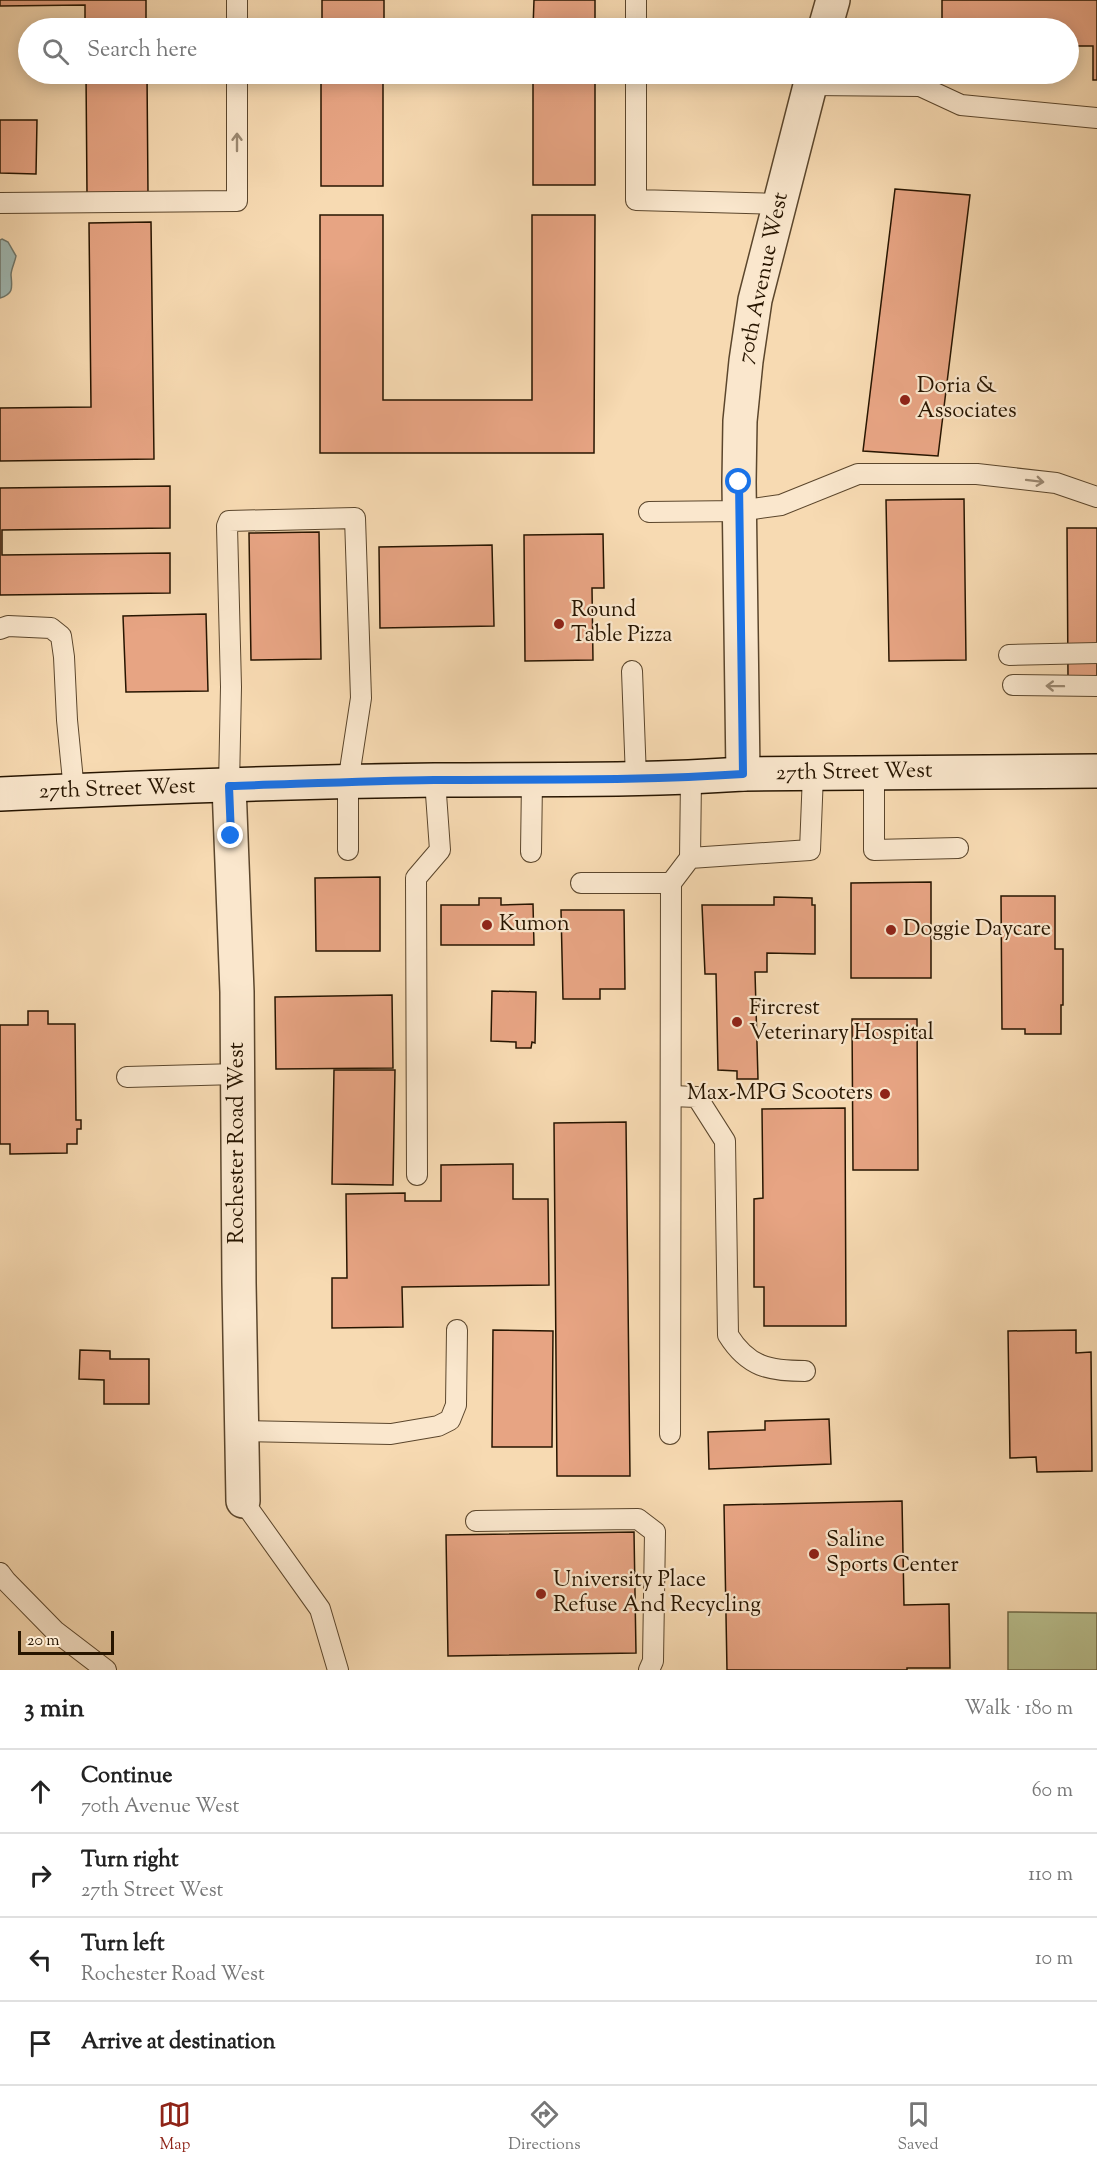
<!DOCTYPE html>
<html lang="en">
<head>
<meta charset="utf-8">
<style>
	body { margin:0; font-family:"Sorts Mill Goudy",serif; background:#f2f2f2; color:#222 }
	.scale { position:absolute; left:18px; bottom:15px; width:96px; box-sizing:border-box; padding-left:6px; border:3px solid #271500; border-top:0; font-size:16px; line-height:21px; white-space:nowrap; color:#271500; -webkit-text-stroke:4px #fae7cd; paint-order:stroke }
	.stop { position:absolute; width:18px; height:18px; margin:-14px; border:4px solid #1a73e8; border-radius:50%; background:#fff }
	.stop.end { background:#1a73e8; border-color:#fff; box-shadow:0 2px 6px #0008 }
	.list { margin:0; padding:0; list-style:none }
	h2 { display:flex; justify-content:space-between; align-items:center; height:78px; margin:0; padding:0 24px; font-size:26px }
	h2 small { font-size:20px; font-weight:400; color:#767676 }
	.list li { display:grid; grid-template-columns:39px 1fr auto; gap:18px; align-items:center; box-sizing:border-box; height:84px; padding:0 24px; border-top:2px solid #e0e0e0 }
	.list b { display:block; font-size:22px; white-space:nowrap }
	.list p { margin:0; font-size:20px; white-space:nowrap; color:#767676 }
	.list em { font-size:20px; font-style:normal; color:#767676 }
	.icon { flex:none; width:33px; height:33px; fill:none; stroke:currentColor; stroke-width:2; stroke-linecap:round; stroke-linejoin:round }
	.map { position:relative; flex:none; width:1097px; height:1670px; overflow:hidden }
	.search { position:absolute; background:#fff; box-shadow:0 3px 15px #0003; left:18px; right:18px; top:18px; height:66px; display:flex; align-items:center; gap:15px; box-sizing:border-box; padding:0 21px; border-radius:33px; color:#767676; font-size:22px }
	.sheet { height:414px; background:#fff }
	nav { display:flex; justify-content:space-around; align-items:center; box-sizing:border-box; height:84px; border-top:2px solid #e0e0e0; background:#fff; font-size:16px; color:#767676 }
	nav a { display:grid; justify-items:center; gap:3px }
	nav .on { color:#8f2418 }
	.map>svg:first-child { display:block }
	.green { fill:#b9c08f; stroke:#706a48; stroke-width:1.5 }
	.water { fill:#9fb9b4; stroke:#6f776c; stroke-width:1.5 }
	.building { fill:#e7a483; stroke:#271500; stroke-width:1.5 }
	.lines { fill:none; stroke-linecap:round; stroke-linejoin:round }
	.service-casing { stroke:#5b462c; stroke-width:22 }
	.minor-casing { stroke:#5b462c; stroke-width:36 }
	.tertiary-casing { stroke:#5b462c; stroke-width:36 }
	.secondary-casing { stroke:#271500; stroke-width:36 }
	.service { stroke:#fae7cd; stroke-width:20 }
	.minor { stroke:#fae7cd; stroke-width:33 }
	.tertiary { stroke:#fae7cd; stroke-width:33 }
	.secondary { stroke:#fae7cd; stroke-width:33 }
	.oneway { stroke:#9b8871 }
	.route { stroke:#1a73e8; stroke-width:8 }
	.poi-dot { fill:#8f2418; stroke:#fae7cd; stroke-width:2 }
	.labels { text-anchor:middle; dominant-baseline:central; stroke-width:4.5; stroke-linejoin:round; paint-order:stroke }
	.street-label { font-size:22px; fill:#271500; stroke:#fae7cd }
	.poi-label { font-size:22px; fill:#271500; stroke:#fae7cd; text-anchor:start }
</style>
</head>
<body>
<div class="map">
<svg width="1097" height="1670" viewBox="0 0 1097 1670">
	<rect width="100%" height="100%" fill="#f7dab2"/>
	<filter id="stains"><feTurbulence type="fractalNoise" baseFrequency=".00333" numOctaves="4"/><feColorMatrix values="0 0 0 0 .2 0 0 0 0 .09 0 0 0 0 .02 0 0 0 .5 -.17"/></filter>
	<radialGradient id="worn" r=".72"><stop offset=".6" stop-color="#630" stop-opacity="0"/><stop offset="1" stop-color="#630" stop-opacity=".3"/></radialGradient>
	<path class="green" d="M 1008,1612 L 1097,1613 L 1097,1670 L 1008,1670 Z"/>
	<path class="water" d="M 2,239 L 8,242 L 16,256 C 15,262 11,269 11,275 C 12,287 14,294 0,298 L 0,240 Z"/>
	<g class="building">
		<path d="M 0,0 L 146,0 L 146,28 L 85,28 L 85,5 L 0,6 Z"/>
		<rect x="322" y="0" width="62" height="28"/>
		<path d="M 534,0 L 595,0 L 595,28 L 533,28 Z"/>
		<path d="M 942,0 L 1097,0 L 1097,80 L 1093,80 L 1093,46 L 1068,46 L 1068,28 L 942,28 Z"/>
		<path d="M 86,74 L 147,74 L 148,193 L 87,193 Z"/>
		<rect x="321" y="74" width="62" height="112"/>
		<rect x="533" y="74" width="62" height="111"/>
		<path d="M 0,120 L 37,120 L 36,174 L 0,173 Z"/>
		<path d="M 895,189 L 970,195 L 938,456 L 863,451 Z"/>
		<path d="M 320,215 L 383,215 L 383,400 L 532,400 L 532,215 L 595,215 L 594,453 L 320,453 Z"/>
		<path d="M 151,222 L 154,459 L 0,461 L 0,408 L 91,407 L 89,223 Z"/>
		<path d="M 170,486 L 170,528 L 2,530 L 2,555 L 170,553 L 170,593 L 0,595 L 0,488 Z"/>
		<path d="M 964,499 L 966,660 L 889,661 L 886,500 Z"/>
		<path d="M 1067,528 L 1097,528 L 1097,678 L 1068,678 Z"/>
		<path d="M 319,532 L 321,659 L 251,660 L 249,533 Z"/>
		<path d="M 603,534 L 604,588 L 592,588 L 593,660 L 525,661 L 524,535 Z"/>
		<path d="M 492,545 L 494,626 L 380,628 L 379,547 Z"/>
		<path d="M 206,614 L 208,691 L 126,692 L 123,616 Z"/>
		<path d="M 380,877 L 380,951 L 316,951 L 315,878 Z"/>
		<path d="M 931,882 L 931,978 L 851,978 L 851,883 Z"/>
		<path d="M 1001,896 L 1055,896 L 1055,949 L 1063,949 L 1063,1005 L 1061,1005 L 1061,1034 L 1025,1034 L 1025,1029 L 1002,1029 Z"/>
		<path d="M 774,897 L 812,898 L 812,905 L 815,905 L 815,954 L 767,953 L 767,972 L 755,972 L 758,1079 L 737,1079 L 737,1071 L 718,1070 L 716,974 L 705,974 L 702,905 L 774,905 Z"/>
		<path d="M 479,898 L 501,898 L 501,905 L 533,904 L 534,945 L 441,945 L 441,905 L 479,905 Z"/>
		<path d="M 561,910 L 624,910 L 625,989 L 600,989 L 600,999 L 563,999 Z"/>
		<path d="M 492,991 L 536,992 L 535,1043 L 532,1042 L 531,1048 L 516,1048 L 516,1042 L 491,1041 Z"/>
		<path d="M 392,995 L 393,1068 L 276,1069 L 275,997 Z"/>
		<path d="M 28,1011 L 48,1011 L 48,1024 L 75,1024 L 76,1120 L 81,1120 L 81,1129 L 77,1129 L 77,1144 L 67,1144 L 67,1153 L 10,1154 L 10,1144 L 0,1144 L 0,1025 L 28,1025 Z"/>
		<path d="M 852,1019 L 917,1019 L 918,1170 L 853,1170 Z"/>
		<path d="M 334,1070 L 395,1070 L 393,1185 L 332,1184 Z"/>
		<path d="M 845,1108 L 846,1326 L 764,1326 L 764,1287 L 754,1287 L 754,1199 L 763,1198 L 762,1109 Z"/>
		<path d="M 626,1122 L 630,1476 L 557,1476 L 554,1123 Z"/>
		<path d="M 513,1164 L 513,1199 L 548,1199 L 549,1285 L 402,1287 L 403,1327 L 332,1328 L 332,1278 L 347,1278 L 346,1194 L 405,1193 L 405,1201 L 441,1201 L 441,1165 Z"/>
		<path d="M 493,1330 L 553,1331 L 552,1447 L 492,1447 Z"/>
		<path d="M 1076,1330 L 1076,1353 L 1091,1352 L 1092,1471 L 1037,1472 L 1036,1457 L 1010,1458 L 1008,1331 Z"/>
		<path d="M 80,1350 L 110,1351 L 110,1359 L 149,1359 L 149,1404 L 104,1404 L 104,1380 L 79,1379 Z"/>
		<path d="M 829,1419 L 831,1464 L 709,1469 L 708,1432 L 765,1430 L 765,1421 Z"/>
		<path d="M 902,1501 L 904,1605 L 949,1604 L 950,1668 L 907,1668 L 907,1670 L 727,1670 L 724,1505 Z"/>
		<path d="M 634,1532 L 636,1653 L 448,1656 L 446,1535 Z"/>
	</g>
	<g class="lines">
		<g class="service-casing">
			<g id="service">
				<path d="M 237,0 L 237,28"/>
				<path d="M 636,0 L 636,28"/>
				<path d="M 636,74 L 636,200 L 779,204"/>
				<path d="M 810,85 L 920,86 L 961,105 L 1097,118"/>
				<path d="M 0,203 L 237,201 L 237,74"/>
				<path d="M 649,512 L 739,511 L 781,505 L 858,474 L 977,474 L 1056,483 L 1097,497"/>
				<path d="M 0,629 L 8,626 L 51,628 L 61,636 L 64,657 L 67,720 L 74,791"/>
				<path d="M 1009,655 L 1097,653"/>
				<path d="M 632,671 L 636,778"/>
				<path d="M 1013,685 L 1097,686"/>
				<path d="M 874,774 L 874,850 L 958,848"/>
				<path d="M 229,786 L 231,687 L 227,526 L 229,521 L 355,518 L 361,698 L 348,783 L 348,850"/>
				<path d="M 531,852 L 532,781"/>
				<path d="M 690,858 L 691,778"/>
				<path d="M 581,883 L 671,883 L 690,858 L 810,850 L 813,774"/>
				<path d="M 127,1077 L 237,1074"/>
				<path d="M 671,1096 L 697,1097 L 725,1141 L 728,1335 C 748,1367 769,1371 805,1371"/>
				<path d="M 417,1175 L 416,878 L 440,850 L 435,780"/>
				<path d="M 242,1431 L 391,1434 L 438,1426 L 450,1420 L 456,1405 L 457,1330"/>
				<path d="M 670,1434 L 671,883"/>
				<path d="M 243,1501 L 320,1609 L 338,1670"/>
				<path d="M 476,1521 L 638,1519 L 655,1532 L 653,1661 L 649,1670"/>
				<path d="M 0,1573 L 6,1581 L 55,1631 L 106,1670"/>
			</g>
		</g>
		<g class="minor-casing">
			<path id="minor" d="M 229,786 L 237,992 L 239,1283 L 243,1501"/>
		</g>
		<g class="tertiary-casing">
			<g id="tertiary">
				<path d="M 825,28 L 833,0"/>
				<path d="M 743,774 L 739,482 L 740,421 L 746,361 L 755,300 L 813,74"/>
			</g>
		</g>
		<g class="secondary-casing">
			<path id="secondary" d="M 0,794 C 145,787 290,782 435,780 C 538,779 641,781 743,774 L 1097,771"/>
		</g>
		<use href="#service" class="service"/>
		<use href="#minor" class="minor"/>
		<use href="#tertiary" class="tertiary"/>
		<use href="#secondary" class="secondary"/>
	</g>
	<defs><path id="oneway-shaft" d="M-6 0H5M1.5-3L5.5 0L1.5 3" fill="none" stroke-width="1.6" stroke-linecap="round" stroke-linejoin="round" transform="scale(1.5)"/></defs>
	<g class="oneway">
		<use href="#oneway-shaft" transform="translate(237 142) rotate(-90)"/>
		<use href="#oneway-shaft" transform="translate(1035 481) rotate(7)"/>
		<use href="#oneway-shaft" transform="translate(1055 686) rotate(-179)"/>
	</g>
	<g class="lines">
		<path class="route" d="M 231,836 L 229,786 C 297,784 365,781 434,780 C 537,779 640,781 743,774 L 739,482"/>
	</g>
	<g class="poi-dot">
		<circle cx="905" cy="400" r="6"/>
		<circle cx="559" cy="624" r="6"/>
		<circle cx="487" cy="925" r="6"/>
		<circle cx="891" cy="930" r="6"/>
		<circle cx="737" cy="1022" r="6"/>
		<circle cx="885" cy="1094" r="6"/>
		<circle cx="814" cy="1554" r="6"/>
		<circle cx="541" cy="1594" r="6"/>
	</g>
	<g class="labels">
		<g class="street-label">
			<text transform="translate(764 278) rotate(-78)">70th Avenue West</text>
			<text transform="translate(854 773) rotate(-1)">27th Street West</text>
			<text transform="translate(117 790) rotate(-2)">27th Street West</text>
			<text transform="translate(238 1143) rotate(-90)">Rochester Road West</text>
		</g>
		<g class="poi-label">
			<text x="917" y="387">Doria &amp;<tspan x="917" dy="25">Associates</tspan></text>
			<text x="571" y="611">Round<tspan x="571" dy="25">Table Pizza</tspan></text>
			<text x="499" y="925">Kumon</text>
			<text x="903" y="930">Doggie Daycare</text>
			<text x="749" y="1009">Fircrest<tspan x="749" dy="25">Veterinary Hospital</tspan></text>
			<text x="873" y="1094" text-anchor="end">Max-MPG Scooters</text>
			<text x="826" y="1541">Saline<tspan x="826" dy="25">Sports Center</tspan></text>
			<text x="553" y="1581">University Place<tspan x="553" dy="25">Refuse And Recycling</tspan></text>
		</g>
	</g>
	<rect width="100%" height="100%" filter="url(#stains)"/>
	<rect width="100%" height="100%" fill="url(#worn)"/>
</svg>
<div class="scale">20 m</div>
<div class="stop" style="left:739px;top:482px"></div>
<div class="stop end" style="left:231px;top:836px"></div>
<div class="search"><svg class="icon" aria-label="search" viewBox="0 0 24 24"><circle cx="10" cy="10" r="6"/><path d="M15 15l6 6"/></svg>Search here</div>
</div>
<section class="sheet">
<h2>3 min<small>Walk · 180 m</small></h2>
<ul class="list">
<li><svg class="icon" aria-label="ahead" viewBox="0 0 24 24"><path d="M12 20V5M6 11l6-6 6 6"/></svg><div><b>Continue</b><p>70th Avenue West</p></div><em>60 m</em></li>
<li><svg class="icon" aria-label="right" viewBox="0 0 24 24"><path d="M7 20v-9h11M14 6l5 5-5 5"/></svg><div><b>Turn right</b><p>27th Street West</p></div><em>110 m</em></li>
<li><svg class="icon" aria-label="left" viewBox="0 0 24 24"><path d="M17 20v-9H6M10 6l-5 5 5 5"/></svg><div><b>Turn left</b><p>Rochester Road West</p></div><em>10 m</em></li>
<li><svg class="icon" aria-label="arrive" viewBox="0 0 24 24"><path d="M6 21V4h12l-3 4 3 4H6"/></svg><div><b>Arrive at destination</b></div></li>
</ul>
</section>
<nav>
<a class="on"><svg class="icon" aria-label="map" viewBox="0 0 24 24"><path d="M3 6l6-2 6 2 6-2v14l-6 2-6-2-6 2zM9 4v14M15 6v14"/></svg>Map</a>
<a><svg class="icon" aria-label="directions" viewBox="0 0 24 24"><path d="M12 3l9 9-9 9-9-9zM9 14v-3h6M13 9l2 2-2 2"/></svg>Directions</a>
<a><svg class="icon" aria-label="saved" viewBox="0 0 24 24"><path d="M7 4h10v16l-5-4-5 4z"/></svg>Saved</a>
</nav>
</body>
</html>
